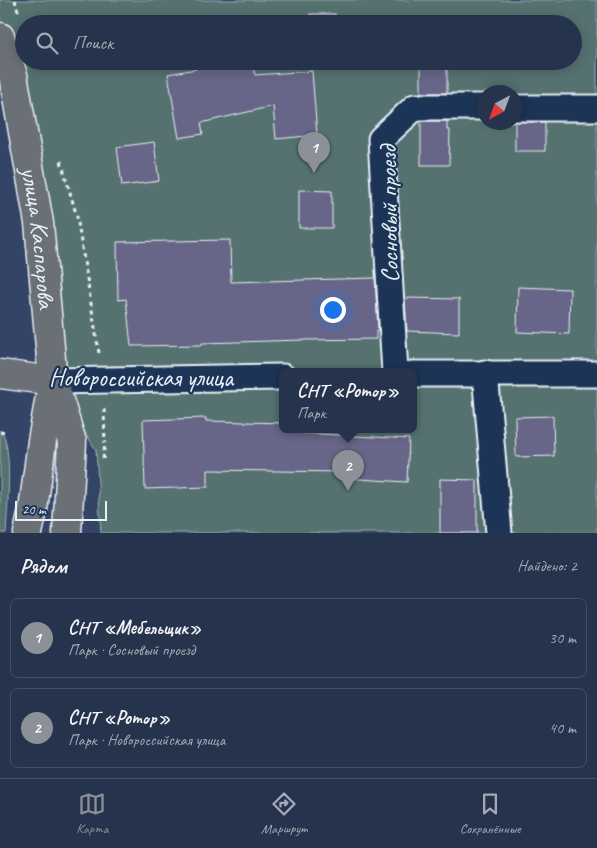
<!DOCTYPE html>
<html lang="ru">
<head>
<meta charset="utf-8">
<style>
	body { margin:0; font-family:Caveat,sans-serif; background:#323f56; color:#f1f3f6 }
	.compass { position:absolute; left:477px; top:85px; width:45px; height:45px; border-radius:50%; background:#26334c; box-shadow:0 2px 12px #0003; rotate:221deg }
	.scale { position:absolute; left:15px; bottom:12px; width:92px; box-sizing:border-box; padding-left:5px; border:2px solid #e8f1f8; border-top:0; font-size:14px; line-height:18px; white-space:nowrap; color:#e8f1f8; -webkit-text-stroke:4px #1d3557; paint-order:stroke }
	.you { position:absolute; left:332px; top:309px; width:18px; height:18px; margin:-12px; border:4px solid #fff; border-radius:50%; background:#1a73e8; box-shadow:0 0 0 8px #1a73e833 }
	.badge { display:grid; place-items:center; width:32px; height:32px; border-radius:50%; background:#8c9099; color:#fff; font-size:16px; font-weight:700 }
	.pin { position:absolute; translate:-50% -41px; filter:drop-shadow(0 1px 2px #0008) }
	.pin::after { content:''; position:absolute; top:26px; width:18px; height:15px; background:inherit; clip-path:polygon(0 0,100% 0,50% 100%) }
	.popup { position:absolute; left:279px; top:368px; width:138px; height:65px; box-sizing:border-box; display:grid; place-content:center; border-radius:8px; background:#26334c; filter:drop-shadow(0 1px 4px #0005); font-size:16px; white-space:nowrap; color:#a4aab5 }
	.popup b { font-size:19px; color:#f1f3f6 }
	.popup::after { content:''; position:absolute; left:50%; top:100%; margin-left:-10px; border:10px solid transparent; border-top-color:#26334c }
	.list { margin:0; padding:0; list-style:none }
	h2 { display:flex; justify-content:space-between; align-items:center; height:65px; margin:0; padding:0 20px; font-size:21px }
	h2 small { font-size:16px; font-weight:400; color:#a4aab5 }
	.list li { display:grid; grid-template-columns:32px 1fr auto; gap:15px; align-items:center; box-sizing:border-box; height:80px; margin:0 10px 10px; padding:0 10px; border:1px solid #424e64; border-radius:8px }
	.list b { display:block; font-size:19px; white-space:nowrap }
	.list p { margin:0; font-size:16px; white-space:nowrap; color:#a4aab5 }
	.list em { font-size:16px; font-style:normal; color:#a4aab5 }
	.icon { flex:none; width:28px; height:28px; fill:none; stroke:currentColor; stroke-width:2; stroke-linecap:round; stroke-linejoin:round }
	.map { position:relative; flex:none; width:597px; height:533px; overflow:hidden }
	.search { position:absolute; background:#26334c; box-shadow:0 2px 12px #0003; left:15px; right:15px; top:15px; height:55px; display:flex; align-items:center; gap:12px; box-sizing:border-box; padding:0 18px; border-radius:28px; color:#a4aab5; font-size:19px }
	.sheet { height:245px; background:#26334c }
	nav { display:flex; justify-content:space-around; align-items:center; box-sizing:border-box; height:70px; border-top:1px solid #424e64; background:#26334c; font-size:14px; color:#a4aab5 }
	nav a { display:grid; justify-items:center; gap:2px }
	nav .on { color:#8c9099 }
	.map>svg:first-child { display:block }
	.green { fill:#57726f; stroke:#a0b2b4; fill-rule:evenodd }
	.building { fill:#676688; stroke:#e8f1f8 }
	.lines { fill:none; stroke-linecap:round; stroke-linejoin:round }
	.street-casing { stroke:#e8f1f8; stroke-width:29 }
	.primary-casing { stroke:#e8f1f8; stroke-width:31 }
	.path { stroke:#e8f1f8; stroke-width:3; stroke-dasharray:4 4; stroke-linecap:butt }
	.street { stroke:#1d3557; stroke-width:25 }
	.primary { stroke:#6b6f75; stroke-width:28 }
	.labels { text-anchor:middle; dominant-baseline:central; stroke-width:4.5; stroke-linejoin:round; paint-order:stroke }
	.street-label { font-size:25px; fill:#e8f1f8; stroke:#1d3557 }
</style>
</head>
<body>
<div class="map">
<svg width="597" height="533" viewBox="0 0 597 533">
	<rect width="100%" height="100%" fill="#346"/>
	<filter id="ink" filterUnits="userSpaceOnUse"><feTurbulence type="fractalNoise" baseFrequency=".02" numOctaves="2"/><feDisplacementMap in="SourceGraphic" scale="10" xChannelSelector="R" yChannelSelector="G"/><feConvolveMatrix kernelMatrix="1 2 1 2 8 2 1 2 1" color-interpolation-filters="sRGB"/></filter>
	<g filter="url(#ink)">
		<g class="green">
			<path d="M 0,0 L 597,0 L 597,533 L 101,533 L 96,450 L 53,381 L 0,37 ZM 24,24 L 573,24 L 573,61 L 24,61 ZM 484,92 L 514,92 L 514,122 L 484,122 ZM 283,372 L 413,372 L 413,430 L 283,430 Z"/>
			<path d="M 0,430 C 14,444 7,512 6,533 L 0,533 Z"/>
		</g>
		<g class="building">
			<rect x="310" y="14" width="25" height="10"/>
			<path d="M 212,61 L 251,61 L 255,75 L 312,71 L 317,135 L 276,139 L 273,106 L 201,123 L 203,134 L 179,138 L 168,74 L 196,69 L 195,65 Z"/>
			<rect x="421" y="61" width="26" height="32"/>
			<path d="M 421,121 L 447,121 L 447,130 L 450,130 L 449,165 L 421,165 Z"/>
			<rect x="515" y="122" width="30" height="29"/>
			<path d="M 154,142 L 159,181 L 122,186 L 117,147 Z"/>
			<path d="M 299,190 L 332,191 L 332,228 L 299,228 Z"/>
			<path d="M 230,240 L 231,282 L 375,278 L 378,331 L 376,331 L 376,339 L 303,340 L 202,343 L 202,345 L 131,346 L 126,299 L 118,300 L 117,242 Z"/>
			<path d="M 518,287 L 570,289 L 569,334 L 517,332 Z"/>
			<path d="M 405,298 L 459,299 L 459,333 L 407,331 Z"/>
			<path d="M 553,416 L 554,456 L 516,457 L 515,417 Z"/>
			<path d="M 206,418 L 206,421 L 283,423 L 283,430 L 302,430 L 302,433 L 409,439 L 407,482 L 343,478 L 344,472 L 208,470 L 208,487 L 145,489 L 143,420 Z"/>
			<path d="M 440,479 L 477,480 L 477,533 L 440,533 Z"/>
		</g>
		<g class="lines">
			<g class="street-casing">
				<g id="street">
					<path d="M 514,108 L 597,108"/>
					<path d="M 395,372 L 381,139 L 415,107 L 484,107"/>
					<path d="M 485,373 L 499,533"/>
					<path d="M 413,374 L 597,374"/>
					<path d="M 53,381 L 283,377"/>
				</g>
			</g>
			<g class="primary-casing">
				<g id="primary">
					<path id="s1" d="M 0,37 L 13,75 L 39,223 L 53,381 L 72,442 L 67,533"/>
					<path d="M 0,374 L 53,381"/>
					<path d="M 28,533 L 33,510 L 42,441 L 52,385"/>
				</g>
			</g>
			<g class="path">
				<path d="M 15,0 L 19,15"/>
				<path d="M 61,161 L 77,217 L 99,353"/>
				<path d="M 104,409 L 105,443"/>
				<path d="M 0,432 L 5,433"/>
				<path d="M 103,459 L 105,443"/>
			</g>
			<use href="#street" class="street"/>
			<use href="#primary" class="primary"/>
		</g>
	</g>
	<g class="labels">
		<g class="street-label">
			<text transform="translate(389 214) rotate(-91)">Сосновый проезд</text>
			<text stroke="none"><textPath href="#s1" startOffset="205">улица Каспарова</textPath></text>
			<text x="141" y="378">Новороссийская улица</text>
		</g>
	</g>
</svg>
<svg class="compass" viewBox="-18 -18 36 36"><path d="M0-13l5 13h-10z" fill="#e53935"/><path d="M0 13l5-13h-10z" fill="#a4aab5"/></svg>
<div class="scale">20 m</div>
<div class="you"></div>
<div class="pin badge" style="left:314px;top:173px">1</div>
<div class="pin badge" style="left:348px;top:491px">2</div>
<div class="popup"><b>СНТ «Ротор»</b>Парк</div>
<div class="search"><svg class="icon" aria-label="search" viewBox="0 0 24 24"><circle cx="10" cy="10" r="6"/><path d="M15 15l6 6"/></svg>Поиск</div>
</div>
<section class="sheet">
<h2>Рядом<small>Найдено: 2</small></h2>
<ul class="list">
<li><span class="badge">1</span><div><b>СНТ «Мебельщик»</b><p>Парк · Сосновый проезд</p></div><em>30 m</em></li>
<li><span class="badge">2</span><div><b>СНТ «Ротор»</b><p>Парк · Новороссийская улица</p></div><em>40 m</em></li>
</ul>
</section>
<nav>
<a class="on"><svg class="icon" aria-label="map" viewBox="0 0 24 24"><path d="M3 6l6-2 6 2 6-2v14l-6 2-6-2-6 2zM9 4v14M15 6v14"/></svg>Карта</a>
<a><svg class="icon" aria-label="directions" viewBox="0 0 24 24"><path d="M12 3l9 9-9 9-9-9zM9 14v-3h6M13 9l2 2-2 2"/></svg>Маршрут</a>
<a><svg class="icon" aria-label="saved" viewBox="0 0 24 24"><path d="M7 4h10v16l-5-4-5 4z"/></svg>Сохранённые</a>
</nav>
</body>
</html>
